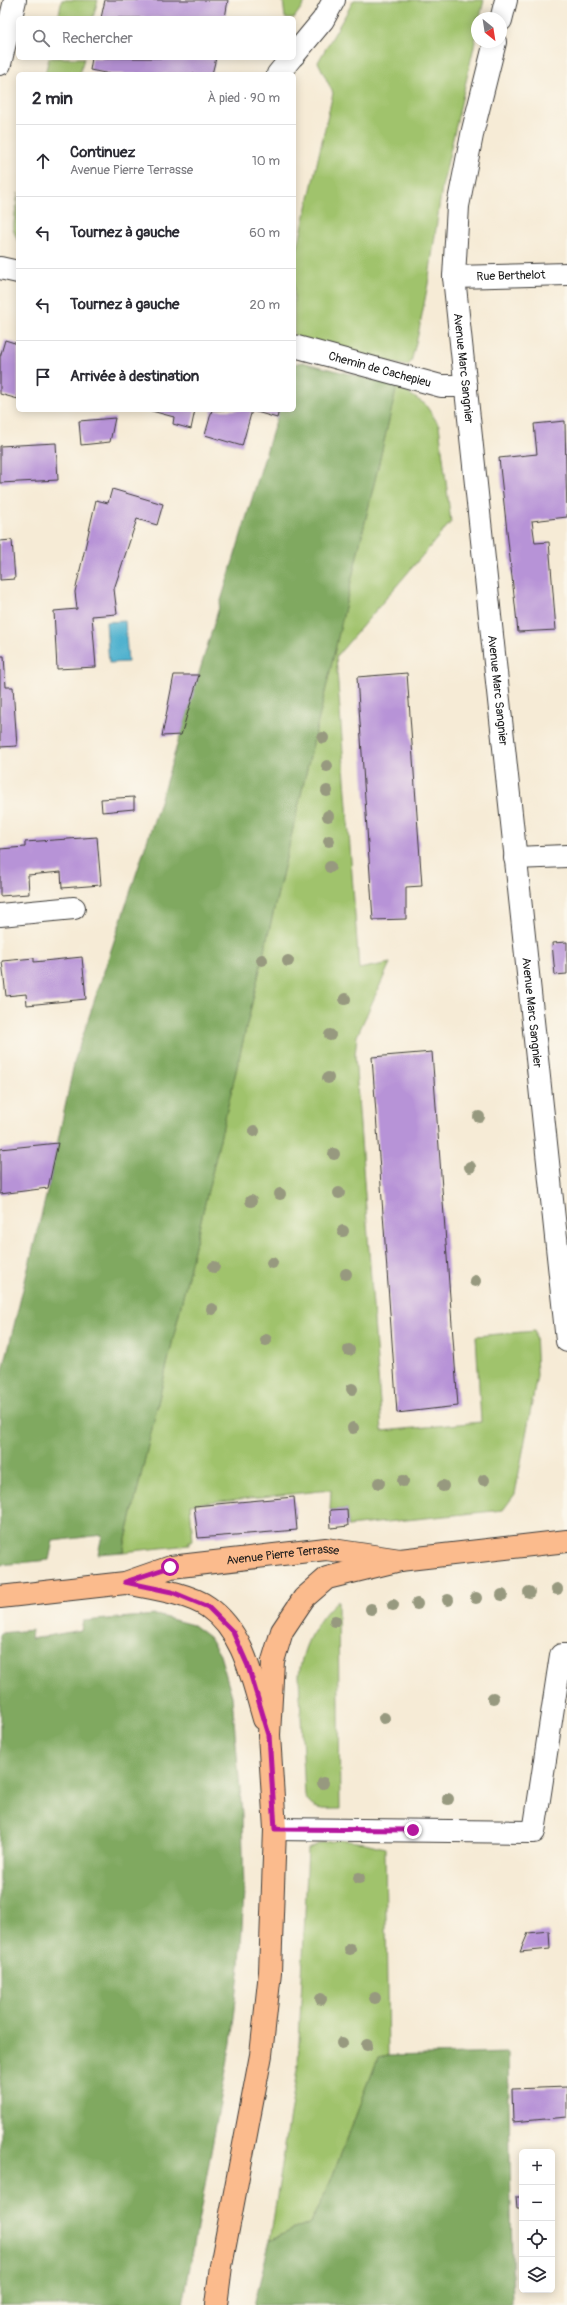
<!DOCTYPE html>
<html lang="fr">
<head>
<meta charset="utf-8">
<style>
	body { margin:0; font-family:Pangolin,sans-serif; background:#f2f2f3; color:#2b2b33 }
	.controls { position:absolute; right:12px; bottom:12px; display:grid; overflow:hidden; border-radius:6px; box-shadow:0 2px 10px #0003 }
	.controls button { width:36px; height:36px; display:grid; place-items:center; padding:0; border:0; border-bottom:1px solid #e1e1e2; background:#fff; color:#2b2b33; font:20px sans-serif }
	.compass { position:absolute; left:471px; top:12px; width:36px; height:36px; border-radius:50%; background:#fff; box-shadow:0 2px 10px #0003; rotate:150deg }
	.stop { position:absolute; width:12px; height:12px; margin:-9px; border:3px solid #b5179e; border-radius:50%; background:#fff }
	.stop.end { background:#b5179e; border-color:#fff; box-shadow:0 1px 4px #0008 }
	.list { margin:0; padding:0; list-style:none }
	h2 { display:flex; justify-content:space-between; align-items:center; height:52px; margin:0; padding:0 16px; font-size:17px }
	h2 small { font-size:13px; font-weight:400; color:#7c7c81 }
	.list li { display:grid; grid-template-columns:26px 1fr auto; gap:12px; align-items:center; box-sizing:border-box; height:72px; padding:0 16px; border-top:1px solid #e1e1e2 }
	.list b { display:block; font-size:15px; white-space:nowrap }
	.list p { margin:0; font-size:13px; white-space:nowrap; color:#7c7c81 }
	.list em { font-size:13px; font-style:normal; color:#7c7c81 }
	.icon { flex:none; width:22px; height:22px; fill:none; stroke:currentColor; stroke-width:2; stroke-linecap:round; stroke-linejoin:round }
	.map { position:relative; flex:none; width:567px; height:2305px; overflow:hidden }
	.search { position:absolute; background:#fff; box-shadow:0 2px 10px #0003; left:16px; top:16px; width:280px; height:44px; display:flex; align-items:center; gap:10px; box-sizing:border-box; padding:0 14px; border-radius:6px; color:#7c7c81; font-size:15px }
	.panel { position:absolute; background:#fff; box-shadow:0 2px 10px #0003; left:16px; top:72px; width:280px; height:340px; border-radius:6px }
	.map>svg:first-child { display:block }
	.green { fill:#a0c36c; stroke:#5e7044 }
	.forest { fill:#80a960; stroke:#4e623e }
	.water { fill:#51b2cf; stroke:#366776 }
	.building { fill:#b793d7 }
	.lines { fill:none; stroke-linecap:round; stroke-linejoin:round }
	.minor-casing { stroke:#3d3b38; stroke-width:24 }
	.major-casing { stroke:#3d3b38; stroke-width:24 }
	.minor { stroke:#fff; stroke-width:22 }
	.major { stroke:#fbbb8d; stroke-width:22 }
	.tree { fill:#97997f }
	.route { stroke:#b5179e; stroke-width:5 }
	.labels { text-anchor:middle; dominant-baseline:central; stroke-width:3; stroke-linejoin:round; paint-order:stroke }
	.street-label { font-size:12px; fill:#1c1c1c; stroke:#fbf7ec }
</style>
</head>
<body>
<div class="map">
<svg width="567" height="2305" viewBox="0 0 567 2305">
	<rect width="100%" height="100%" fill="#fbf7ec"/>
	<filter id="ink" filterUnits="userSpaceOnUse"><feTurbulence type="fractalNoise" baseFrequency=".025" numOctaves="2"/><feDisplacementMap in="SourceGraphic" scale="8" xChannelSelector="R" yChannelSelector="G"/><feConvolveMatrix kernelMatrix="1 2 1 2 8 2 1 2 1" color-interpolation-filters="sRGB"/></filter>
	<filter id="wash" filterUnits="userSpaceOnUse"><feTurbulence type="fractalNoise" baseFrequency=".012" numOctaves="4" result="noise"/><feDisplacementMap in="SourceGraphic" scale="16" xChannelSelector="R" yChannelSelector="G"/><feGaussianBlur stdDeviation="0.9" result="paint"/><feColorMatrix in="noise" values="0 0 0 0 0 0 0 0 0 0 0 0 0 0 0 0 0 1.4 0 .05"/><feComposite in="paint" operator="in"/></filter>
	<g filter="url(#wash)">
		<rect width="100%" height="100%" fill="#f6ebd6"/>
		<g class="green">
			<path d="M 62,0 L 98,0 L 93,18 L 58,18 Z"/>
			<path d="M 283,0 L 306,0 L 306,1 L 294,18 L 285,18 Z"/>
			<path d="M 354,0 L 484,0 L 480,18 L 477,18 L 477,33 L 442,187 L 428,284 L 418,335 L 411,362 L 407,366 L 294,340 L 294,264 L 333,93 L 318,62 Z"/>
			<path d="M 49,58 L 84,58 L 80,74 L 45,74 Z"/>
			<path d="M 18,193 L 18,242 L 13,229 Z"/>
			<path d="M 397,386 L 425,404 L 439,425 L 451,522 L 336,657 L 359,969 L 390,963 L 357,1036 L 355,1056 L 382,1431 L 481,1422 L 476,1336 L 535,1331 L 537,1376 L 515,1494 L 503,1510 L 348,1526 L 347,1509 L 330,1510 L 331,1490 L 190,1504 L 193,1541 L 189,1541 L 189,1545 L 123,1552 Z"/>
			<path d="M 338,1600 L 340,1809 C 325,1809 312,1812 305,1796 L 299,1676 C 302,1646 316,1620 338,1600 Z"/>
			<path d="M 340,1840 L 365,1843 L 385,1848 L 388,2056 L 378,2058 L 326,2193 L 310,2222 L 270,2240 L 298,2064 L 308,1849 L 320,1843 Z"/>
		</g>
		<g class="forest">
			<path d="M 302,362 L 397,386 L 123,1552 L 98,1554 L 102,1535 L 53,1541 L 49,1560 L 0,1565 L 0,1382 L 48,1188 L 75,1059 L 157,811 L 279,410 L 294,410 L 294,364 Z"/>
			<path d="M 156,1615 L 193,1625 L 209,1637 L 220,1655 L 232,1696 L 242,1814 L 244,1891 L 240,1965 L 231,2043 L 183,2305 L 0,2305 L 0,1633 L 32,1630 L 31,1639 L 81,1630 L 83,1621 Z"/>
			<path d="M 508,2053 L 513,2305 L 254,2305 L 270,2240 L 310,2222 L 326,2193 L 378,2058 L 388,2056 Z"/>
		</g>
		<path class="water" d="M 125,621 L 128,662 L 109,663 L 106,622 Z"/>
		<g id="blocks">
			<g class="building">
				<path d="M 105,0 L 228,0 L 225,18 L 101,18 Z"/>
				<path d="M 92,58 L 216,58 L 212,74 L 110,74 L 90,70 Z"/>
				<path d="M 5,340 L 18,344 L 18,399 L 0,394 L 0,357 Z"/>
				<path d="M 148,410 L 195,410 L 191,429 L 173,424 L 174,417 Z"/>
				<path d="M 212,410 L 252,410 L 242,446 L 205,435 Z"/>
				<path d="M 279,410 L 277,418 L 253,411 L 253,410 Z"/>
				<path d="M 115,418 L 110,442 L 81,445 L 79,421 Z"/>
				<path d="M 565,421 L 567,517 L 532,521 L 535,543 L 549,542 L 556,630 L 518,632 L 499,458 L 537,454 L 534,424 Z"/>
				<path d="M 56,443 L 58,480 L 0,483 L 0,446 Z"/>
				<path d="M 112,489 L 163,504 L 157,525 L 137,519 L 114,589 L 117,614 L 92,616 L 96,667 L 57,669 L 54,611 L 77,609 L 75,592 L 96,500 L 108,503 Z"/>
				<path d="M 12,540 L 15,579 L 0,580 L 0,541 Z"/>
				<path d="M 0,656 L 4,656 L 6,687 L 13,687 L 17,746 L 0,747 Z"/>
				<path d="M 407,673 L 422,886 L 406,887 L 406,919 L 373,920 L 357,677 Z"/>
				<path d="M 174,675 L 199,675 L 181,735 L 162,736 Z"/>
				<path d="M 134,797 L 134,809 L 102,812 L 101,799 Z"/>
				<path d="M 97,837 L 101,885 L 62,888 L 61,872 L 28,875 L 29,894 L 0,896 L 0,849 L 25,847 L 25,842 Z"/>
				<path d="M 567,942 L 567,974 L 555,975 L 552,943 Z"/>
				<path d="M 82,957 L 86,999 L 27,1005 L 26,994 L 6,996 L 2,961 L 34,958 L 34,962 Z"/>
				<path d="M 432,1052 L 458,1406 L 397,1413 L 372,1057 Z"/>
				<path d="M 58,1143 L 48,1188 L 0,1194 L 0,1149 Z"/>
				<path d="M 294,1497 L 297,1530 L 198,1538 L 194,1506 Z"/>
				<path d="M 347,1509 L 348,1526 L 331,1528 L 330,1510 Z"/>
				<path d="M 549,1931 L 550,1949 L 520,1952 L 528,1933 Z"/>
				<path d="M 567,2087 L 567,2117 L 513,2122 L 512,2089 Z"/>
				<path d="M 516,2197 L 522,2197 L 522,2209 L 517,2209 Z"/>
			</g>
		</g>
	</g>
	<g filter="url(#ink)">
		<use href="#blocks" fill-opacity="0" stroke="#3d3b38" stroke-width="1"/>
		<g class="lines">
			<g class="minor-casing">
				<g id="minor">
					<path d="M 501,20 L 506,0"/>
					<path id="s1" d="M 495,42 L 473,130 L 458,206 L 454,277 L 567,1341"/>
					<path d="M 294,55 L 323,20 L 334,0"/>
					<path d="M 0,64 L 15,0"/>
					<path d="M 278,74 L 291,58"/>
					<path d="M 0,268 L 18,272"/>
					<path id="s2" d="M 454,277 L 567,274"/>
					<path id="s3" d="M 294,346 L 441,386 L 466,386"/>
					<path d="M 515,858 L 567,856"/>
					<path d="M 0,915 L 74,908"/>
					<path d="M 275,1829 L 534,1832 L 561,1655 L 567,1655"/>
				</g>
			</g>
			<g class="major-casing">
				<g id="major">
					<path d="M 126,1583 C 150,1588 188,1593 208,1607 C 244,1632 252,1679 264,1719"/>
					<path id="s4" d="M 0,1597 L 125,1583 L 171,1567 L 326,1549 L 400,1560 L 567,1541"/>
					<path d="M 216,2305 L 221,2266 L 261,2055 L 270,1972 L 275,1829 L 269,1735 L 273,1661 L 282,1631 L 304,1598 L 327,1578 L 400,1560"/>
				</g>
			</g>
			<use href="#minor" class="minor"/>
			<use href="#major" class="major"/>
		</g>
		<g class="tree">
			<circle cx="323" cy="738" r="6"/>
			<circle cx="327" cy="766" r="6"/>
			<circle cx="327" cy="791" r="6"/>
			<circle cx="328" cy="816" r="6"/>
			<circle cx="329" cy="841" r="6"/>
			<circle cx="330" cy="867" r="6"/>
			<circle cx="262" cy="960" r="6"/>
			<circle cx="288" cy="961" r="6"/>
			<circle cx="345" cy="999" r="6"/>
			<circle cx="330" cy="1035" r="6"/>
			<circle cx="328" cy="1078" r="6"/>
			<circle cx="479" cy="1117" r="6"/>
			<circle cx="254" cy="1131" r="6"/>
			<circle cx="334" cy="1154" r="6"/>
			<circle cx="470" cy="1167" r="6"/>
			<circle cx="339" cy="1193" r="6"/>
			<circle cx="280" cy="1194" r="6"/>
			<circle cx="251" cy="1201" r="6"/>
			<circle cx="343" cy="1231" r="6"/>
			<circle cx="272" cy="1263" r="6"/>
			<circle cx="214" cy="1267" r="6"/>
			<circle cx="346" cy="1274" r="6"/>
			<circle cx="475" cy="1281" r="6"/>
			<circle cx="212" cy="1309" r="6"/>
			<circle cx="266" cy="1340" r="6"/>
			<circle cx="349" cy="1350" r="6"/>
			<circle cx="352" cy="1389" r="6"/>
			<circle cx="353" cy="1428" r="6"/>
			<circle cx="484" cy="1480" r="6"/>
			<circle cx="403" cy="1481" r="6"/>
			<circle cx="379" cy="1483" r="6"/>
			<circle cx="443" cy="1486" r="6"/>
			<circle cx="557" cy="1589" r="6"/>
			<circle cx="529" cy="1592" r="6"/>
			<circle cx="502" cy="1595" r="6"/>
			<circle cx="476" cy="1598" r="6"/>
			<circle cx="448" cy="1600" r="6"/>
			<circle cx="417" cy="1604" r="6"/>
			<circle cx="393" cy="1605" r="6"/>
			<circle cx="371" cy="1609" r="6"/>
			<circle cx="335" cy="1621" r="6"/>
			<circle cx="493" cy="1698" r="6"/>
			<circle cx="384" cy="1718" r="6"/>
			<circle cx="323" cy="1783" r="6"/>
			<circle cx="448" cy="1799" r="6"/>
			<circle cx="359" cy="1878" r="6"/>
			<circle cx="350" cy="1949" r="6"/>
			<circle cx="375" cy="1998" r="6"/>
			<circle cx="321" cy="1999" r="6"/>
			<circle cx="342" cy="2043" r="6"/>
			<circle cx="367" cy="2045" r="6"/>
		</g>
	</g>
	<g class="lines" filter="url(#ink)">
		<path class="route" d="M 170,1567 L 125,1582 L 172,1592 L 208,1607 L 233,1632 L 248,1666 L 269,1735 L 275,1829 L 413,1830"/>
	</g>
	<g class="labels">
		<g class="street-label">
			<text stroke="none"><textPath href="#s2" startOffset="57">Rue Berthelot</textPath></text>
			<text stroke="none"><textPath href="#s1" startOffset="331">Avenue Marc Sangnier</textPath></text>
			<text stroke="none"><textPath href="#s3" startOffset="89">Chemin de Cachepieu</textPath></text>
			<text stroke="none"><textPath href="#s1" startOffset="655">Avenue Marc Sangnier</textPath></text>
			<text stroke="none"><textPath href="#s1" startOffset="979">Avenue Marc Sangnier</textPath></text>
			<text stroke="none"><textPath href="#s4" startOffset="287">Avenue Pierre Terrasse</textPath></text>
		</g>
	</g>
</svg>
<div class="controls">
<button>+</button>
<button>−</button>
<button><svg class="icon" aria-label="locate" viewBox="0 0 24 24"><circle cx="12" cy="12" r="6"/><path d="M12 2v4M12 18v4M2 12h4M18 12h4"/></svg></button>
<button><svg class="icon" aria-label="layers" viewBox="0 0 24 24"><path d="M12 4l9 5-9 5-9-5zM3 14l9 5 9-5"/></svg></button>
</div>
<svg class="compass" viewBox="-18 -18 36 36"><path d="M0-13l5 13h-10z" fill="#e53935"/><path d="M0 13l5-13h-10z" fill="#7c7c81"/></svg>
<div class="stop" style="left:170px;top:1567px"></div>
<div class="stop end" style="left:413px;top:1830px"></div>
<div class="search"><svg class="icon" aria-label="search" viewBox="0 0 24 24"><circle cx="10" cy="10" r="6"/><path d="M15 15l6 6"/></svg>Rechercher</div>
<section class="panel">
<h2>2 min<small>À pied · 90 m</small></h2>
<ul class="list">
<li><svg class="icon" aria-label="ahead" viewBox="0 0 24 24"><path d="M12 20V5M6 11l6-6 6 6"/></svg><div><b>Continuez</b><p>Avenue Pierre Terrasse</p></div><em>10 m</em></li>
<li><svg class="icon" aria-label="left" viewBox="0 0 24 24"><path d="M17 20v-9H6M10 6l-5 5 5 5"/></svg><div><b>Tournez à gauche</b></div><em>60 m</em></li>
<li><svg class="icon" aria-label="left" viewBox="0 0 24 24"><path d="M17 20v-9H6M10 6l-5 5 5 5"/></svg><div><b>Tournez à gauche</b></div><em>20 m</em></li>
<li><svg class="icon" aria-label="arrive" viewBox="0 0 24 24"><path d="M6 21V4h12l-3 4 3 4H6"/></svg><div><b>Arrivée à destination</b></div></li>
</ul>
</section>
</div>
</body>
</html>
